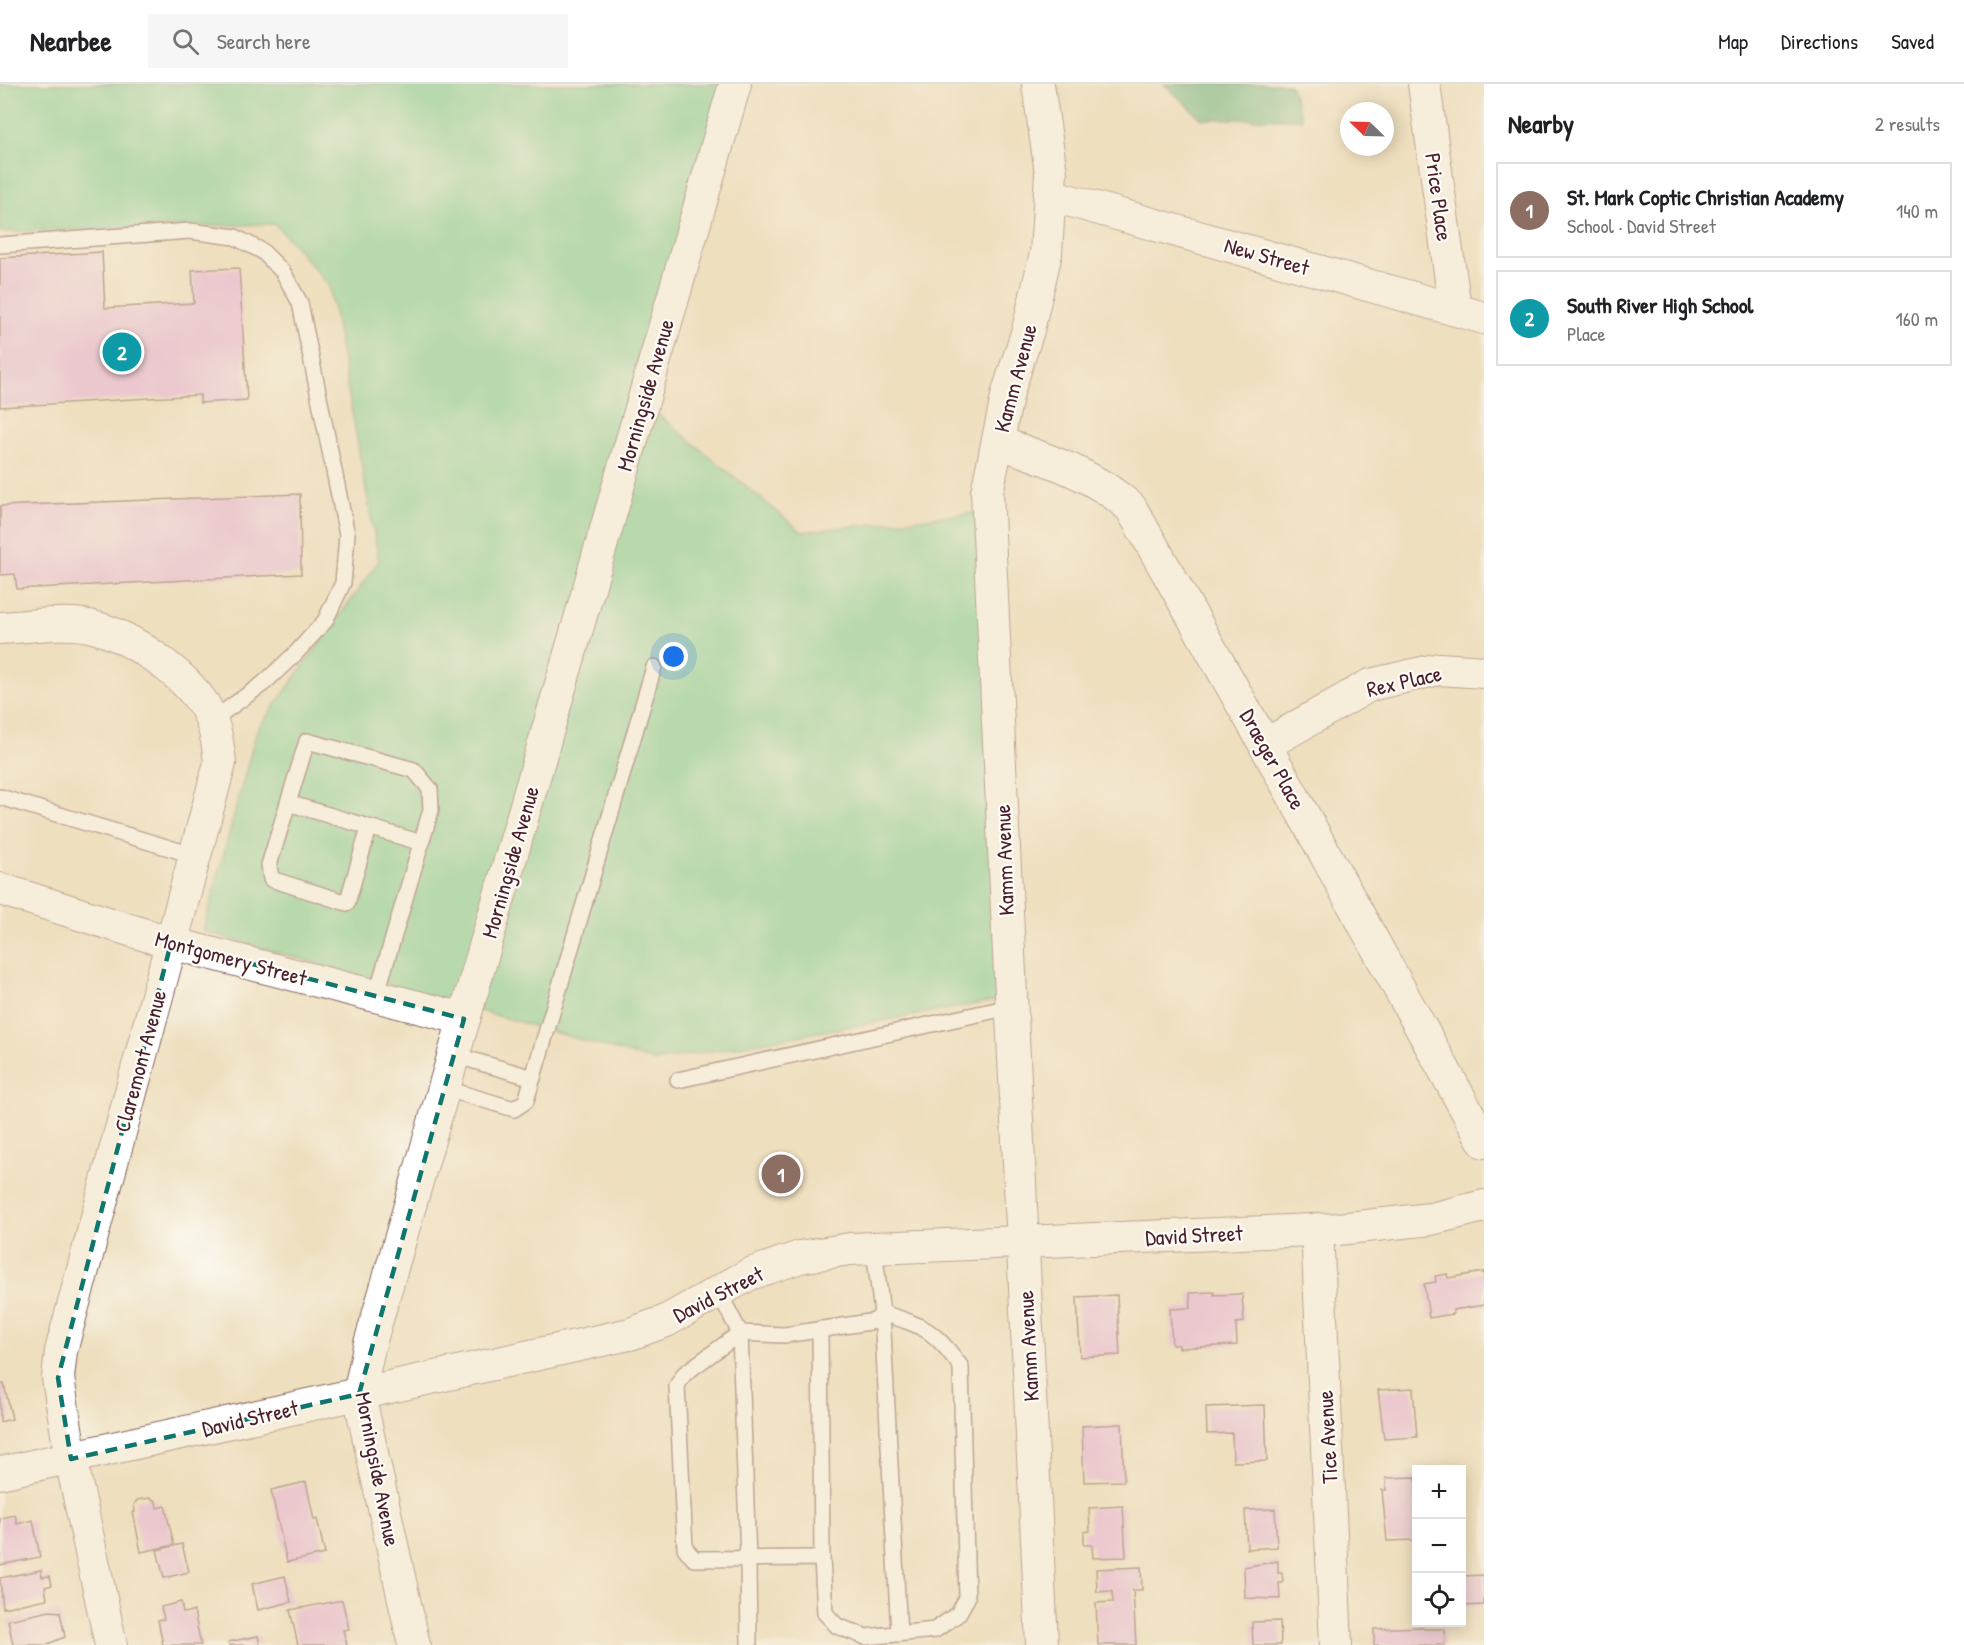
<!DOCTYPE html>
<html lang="en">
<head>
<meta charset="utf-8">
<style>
	body { margin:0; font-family:"Patrick Hand",sans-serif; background:#f6f6f6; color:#202124 }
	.controls { position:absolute; right:18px; bottom:18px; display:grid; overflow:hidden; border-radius:0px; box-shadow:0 3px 15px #0003 }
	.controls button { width:54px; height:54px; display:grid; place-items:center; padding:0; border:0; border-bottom:2px solid #e0e0e0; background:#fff; color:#202124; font:30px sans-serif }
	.compass { position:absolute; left:1340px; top:18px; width:54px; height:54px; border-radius:50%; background:#fff; box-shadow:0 3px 15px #0003; rotate:293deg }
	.you { position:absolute; left:674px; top:573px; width:21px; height:21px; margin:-15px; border:4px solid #fff; border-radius:50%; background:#1a73e8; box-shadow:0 0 0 9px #1a73e833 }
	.badge { display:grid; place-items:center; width:39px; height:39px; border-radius:50%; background:#0b8043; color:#fff; font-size:20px; font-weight:700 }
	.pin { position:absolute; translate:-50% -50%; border:3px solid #fff; box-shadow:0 2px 6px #0006 }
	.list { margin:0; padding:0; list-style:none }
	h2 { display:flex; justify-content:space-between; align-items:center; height:78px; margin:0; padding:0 24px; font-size:26px }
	h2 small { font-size:20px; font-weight:400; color:#757577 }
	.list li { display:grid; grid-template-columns:39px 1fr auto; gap:18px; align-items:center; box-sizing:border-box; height:96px; margin:0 12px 12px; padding:0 12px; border:2px solid #e0e0e0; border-radius:0px }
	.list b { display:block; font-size:22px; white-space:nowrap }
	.list p { margin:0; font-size:20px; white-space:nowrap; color:#757577 }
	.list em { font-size:20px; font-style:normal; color:#757577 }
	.icon { flex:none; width:33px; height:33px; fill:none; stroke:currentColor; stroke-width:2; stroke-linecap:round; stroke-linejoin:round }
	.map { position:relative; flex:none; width:1484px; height:1561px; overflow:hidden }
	header { display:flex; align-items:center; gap:36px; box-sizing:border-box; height:84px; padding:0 30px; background:#fff; border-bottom:2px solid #e0e0e0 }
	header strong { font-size:28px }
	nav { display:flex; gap:33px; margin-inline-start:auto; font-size:21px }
	.search { width:420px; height:54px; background:#f6f6f6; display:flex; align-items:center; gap:15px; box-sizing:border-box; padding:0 21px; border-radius:0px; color:#757577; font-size:22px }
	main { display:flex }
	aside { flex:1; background:#fff }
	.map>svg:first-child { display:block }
	.green { fill:#77d299; stroke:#607862; stroke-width:1.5 }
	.forest { fill:#61b481; stroke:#566a56; stroke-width:1.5 }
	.building { fill:#e6ade3 }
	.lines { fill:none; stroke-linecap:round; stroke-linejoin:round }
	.lane-casing { stroke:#83625e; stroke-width:18 }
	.street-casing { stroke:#83625e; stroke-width:34 }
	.lane { stroke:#fff; stroke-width:15 }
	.street { stroke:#fff; stroke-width:32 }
	.marked { fill:none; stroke:#0f766e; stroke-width:4.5; stroke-dasharray:12 8; stroke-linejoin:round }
	.labels { text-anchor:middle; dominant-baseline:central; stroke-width:4.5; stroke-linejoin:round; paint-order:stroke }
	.street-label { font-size:22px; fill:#4a1f2b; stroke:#fdfcf7 }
</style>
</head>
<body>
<header>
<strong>Nearbee</strong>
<div class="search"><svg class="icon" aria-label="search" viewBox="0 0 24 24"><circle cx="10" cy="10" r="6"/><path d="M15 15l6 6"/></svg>Search here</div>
<nav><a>Map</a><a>Directions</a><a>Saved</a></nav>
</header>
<main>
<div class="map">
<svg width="1484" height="1561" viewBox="0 0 1484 1561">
	<rect width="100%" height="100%" fill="#fdfcf7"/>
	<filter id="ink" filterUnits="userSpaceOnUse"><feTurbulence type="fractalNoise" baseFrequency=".0167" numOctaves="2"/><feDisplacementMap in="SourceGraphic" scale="12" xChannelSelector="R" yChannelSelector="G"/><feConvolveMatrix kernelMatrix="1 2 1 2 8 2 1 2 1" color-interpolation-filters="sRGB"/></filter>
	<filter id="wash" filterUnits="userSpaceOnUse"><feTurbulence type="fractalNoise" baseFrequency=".008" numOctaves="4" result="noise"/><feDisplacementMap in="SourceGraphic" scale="24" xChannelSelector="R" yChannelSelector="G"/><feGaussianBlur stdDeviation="1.35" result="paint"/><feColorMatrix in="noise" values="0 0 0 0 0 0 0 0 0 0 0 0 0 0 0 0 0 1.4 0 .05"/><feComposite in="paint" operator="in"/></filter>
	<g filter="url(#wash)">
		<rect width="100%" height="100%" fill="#eedfbe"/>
		<path class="green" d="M 0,0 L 734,0 L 644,319 L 802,448 L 989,427 L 1012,914 L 654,977 L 203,847 L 257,646 L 379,477 L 329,201 L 275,140 L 0,148 Z"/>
		<path class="forest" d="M 1164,0 L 1290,0 L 1302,35 L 1202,35 Z"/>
		<g id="blocks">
			<g class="building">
				<path d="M 102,168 L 105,224 L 194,219 L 192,186 L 239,184 L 247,316 L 200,319 L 200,311 L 0,323 L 0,174 Z"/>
				<path d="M 300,410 L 301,490 L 17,505 L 15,490 L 0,491 L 0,422 Z"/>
				<path d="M 1484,1188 L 1484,1221 L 1453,1226 L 1453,1230 L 1429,1234 L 1424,1200 L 1436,1198 L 1435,1192 L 1447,1190 L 1448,1194 Z"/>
				<path d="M 1214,1208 L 1214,1211 L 1242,1210 L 1244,1238 L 1236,1239 L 1237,1261 L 1179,1264 L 1179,1261 L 1172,1261 L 1170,1225 L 1191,1224 L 1190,1209 Z"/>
				<path d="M 1117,1211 L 1120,1271 L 1080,1273 L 1077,1213 Z"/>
				<path d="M 4,1300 L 12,1335 L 0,1338 L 0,1301 Z"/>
				<path d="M 1413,1304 L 1417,1353 L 1384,1355 L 1378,1306 Z"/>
				<path d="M 1265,1321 L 1267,1377 L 1233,1378 L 1232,1349 L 1207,1350 L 1206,1323 Z"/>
				<path d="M 1122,1340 L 1124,1397 L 1084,1398 L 1082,1342 Z"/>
				<path d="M 1416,1393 L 1416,1456 L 1387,1457 L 1382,1406 L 1386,1406 L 1386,1394 Z"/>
				<path d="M 306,1398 L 314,1436 L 317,1435 L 325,1470 L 287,1478 L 271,1406 Z"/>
				<path d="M 150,1414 L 156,1417 L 157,1424 L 165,1422 L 174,1461 L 141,1468 L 133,1428 L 135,1428 L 134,1421 L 137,1416 Z"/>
				<path d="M 1123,1422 L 1126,1473 L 1093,1474 L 1092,1461 L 1084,1461 L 1084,1448 L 1090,1447 L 1089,1424 Z"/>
				<path d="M 1275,1425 L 1277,1463 L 1247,1465 L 1245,1426 Z"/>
				<path d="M 15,1431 L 17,1440 L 33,1436 L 40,1473 L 0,1481 L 0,1434 Z"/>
				<path d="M 182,1460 L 189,1488 L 164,1494 L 157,1466 Z"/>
				<path d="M 1278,1477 L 1278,1489 L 1282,1489 L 1283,1499 L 1279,1499 L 1280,1515 L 1245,1514 L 1244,1483 Z"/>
				<path d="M 1141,1483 L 1142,1506 L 1133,1506 L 1136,1561 L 1098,1561 L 1096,1519 L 1113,1518 L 1112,1507 L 1097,1508 L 1096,1485 Z"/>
				<path d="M 41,1486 L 42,1493 L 50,1492 L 52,1501 L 45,1503 L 47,1515 L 3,1524 L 0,1494 Z"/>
				<path d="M 1484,1491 L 1484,1521 L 1462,1522 L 1462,1492 Z"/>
				<path d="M 285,1492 L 291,1518 L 258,1526 L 252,1500 Z"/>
				<path d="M 342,1516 L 349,1545 L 343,1546 L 347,1561 L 298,1561 L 290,1526 Z"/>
				<path d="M 181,1518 L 183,1529 L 194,1527 L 201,1561 L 163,1561 L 158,1536 L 164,1535 L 161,1523 Z"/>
				<path d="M 50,1527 L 60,1528 L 65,1553 L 45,1561 L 13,1561 L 8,1536 Z"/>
				<path d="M 1280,1537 L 1281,1561 L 1253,1561 L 1252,1538 Z"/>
				<path d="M 1419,1543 L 1425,1545 L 1444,1545 L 1445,1561 L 1374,1561 L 1374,1545 Z"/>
				<path d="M 258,1552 L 260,1561 L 229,1561 L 228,1558 Z"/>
			</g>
		</g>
	</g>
	<g filter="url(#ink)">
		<use href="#blocks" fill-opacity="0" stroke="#83625e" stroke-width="1.5"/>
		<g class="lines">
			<g class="lane-casing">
				<g id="lane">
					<path d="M 0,161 L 190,147 L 235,153 L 262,167 L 283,188 L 300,219 L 347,451 L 343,499 L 325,537 L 296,569 L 264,599 L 211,637"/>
					<path d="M 0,713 L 196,772"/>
					<path d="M 288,719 L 307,657 L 414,686 L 430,705 L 431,726 L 376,912"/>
					<path d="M 369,744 L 347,819 L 271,795 L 269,781 L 288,719 L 422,759"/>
					<path d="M 454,971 L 533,994"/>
					<path d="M 678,996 L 1010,923"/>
					<path d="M 444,1004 L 514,1025 L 526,1017 L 654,583"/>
					<path d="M 874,1165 L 882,1229 L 876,1237 L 785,1251 L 740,1249 L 684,1290 L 677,1302 L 685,1464 L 694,1475 L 822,1474 L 825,1529 L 837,1542 L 866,1553 L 935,1546 L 958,1530 L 967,1514 L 961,1283 C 935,1246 924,1242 882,1229 L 899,1550"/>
					<path d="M 718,1207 L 740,1249 L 748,1476 L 749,1561"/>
					<path d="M 820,1245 L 822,1474"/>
				</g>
			</g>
			<g class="street-casing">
				<g id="street">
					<path d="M 1038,0 L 1051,89 L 1046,169 L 1028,246 L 1008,308 L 987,408 L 1042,1561"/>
					<path d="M 1424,0 L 1455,225"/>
					<path d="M 1050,111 L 1484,234"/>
					<path d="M 998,358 C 1044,375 1095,390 1131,424 L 1265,661 L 1484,1058"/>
					<path d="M 0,544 C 30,543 68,535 97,544 C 133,554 183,589 204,621 C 215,639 218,659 220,679 L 61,1267 L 58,1294 L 71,1375 L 111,1561"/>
					<path d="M 1265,661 L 1370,601 L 1439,585 L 1484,588"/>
					<path d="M 0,805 L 171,859 L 464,935"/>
					<path d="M 1317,1145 L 1336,1561"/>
					<path d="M 0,1389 L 630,1250 L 666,1237 L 750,1190 L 800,1173 L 850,1165 L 1338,1145 L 1431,1135 L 1484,1122"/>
					<path d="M 414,1561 L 359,1310 L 369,1263 L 735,0"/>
				</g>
			</g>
			<use href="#lane" class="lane"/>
			<use href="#street" class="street"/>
		</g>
	</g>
	<path d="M0 0H1484V1561H0ZM 171,859 L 464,935 L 359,1310 L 71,1375 L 58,1294 Z" fill="#eedfbe" fill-opacity=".55" fill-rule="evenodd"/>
	<path class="marked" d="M 171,859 L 464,935 L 359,1310 L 71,1375 L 58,1294 Z"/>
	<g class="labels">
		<g class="street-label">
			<text transform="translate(1439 113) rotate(82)">Price Place</text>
			<text transform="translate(1267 172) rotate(16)">New Street</text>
			<text transform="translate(1015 294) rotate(-75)">Kamm Avenue</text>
			<text transform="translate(645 311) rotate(-74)">Morningside Avenue</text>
			<text transform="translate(1404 597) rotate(-13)">Rex Place</text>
			<text transform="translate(1273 675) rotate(61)">Draeger Place</text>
			<text transform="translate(1004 776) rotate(-92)">Kamm Avenue</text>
			<text transform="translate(510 778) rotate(-74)">Morningside Avenue</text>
			<text transform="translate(231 874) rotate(15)">Montgomery Street</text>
			<text transform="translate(140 977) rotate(-75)">Claremont Avenue</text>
			<text transform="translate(1194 1151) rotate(-3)">David Street</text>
			<text transform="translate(718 1210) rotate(-27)">David Street</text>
			<text transform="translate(1028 1262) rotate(-93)">Kamm Avenue</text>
			<text transform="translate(250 1334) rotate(-13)">David Street</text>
			<text transform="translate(1327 1353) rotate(-93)">Tice Avenue</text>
			<text transform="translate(378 1385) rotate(79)">Morningside Avenue</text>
		</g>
	</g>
</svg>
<div class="controls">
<button>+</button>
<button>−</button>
<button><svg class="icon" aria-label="locate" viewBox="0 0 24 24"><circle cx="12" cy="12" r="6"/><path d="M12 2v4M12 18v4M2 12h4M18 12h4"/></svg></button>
</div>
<svg class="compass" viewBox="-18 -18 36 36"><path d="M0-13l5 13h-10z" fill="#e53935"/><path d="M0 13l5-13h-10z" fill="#757577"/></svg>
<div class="you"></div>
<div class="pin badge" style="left:781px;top:1090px;background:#8d6e63">1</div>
<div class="pin badge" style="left:122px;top:268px;background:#0f9aa8">2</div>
</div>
<aside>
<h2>Nearby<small>2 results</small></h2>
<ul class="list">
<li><span class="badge" style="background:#8d6e63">1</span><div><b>St. Mark Coptic Christian Academy</b><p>School · David Street</p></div><em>140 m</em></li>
<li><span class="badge" style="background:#0f9aa8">2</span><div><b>South River High School</b><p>Place</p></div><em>160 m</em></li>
</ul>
</aside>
</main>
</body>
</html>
